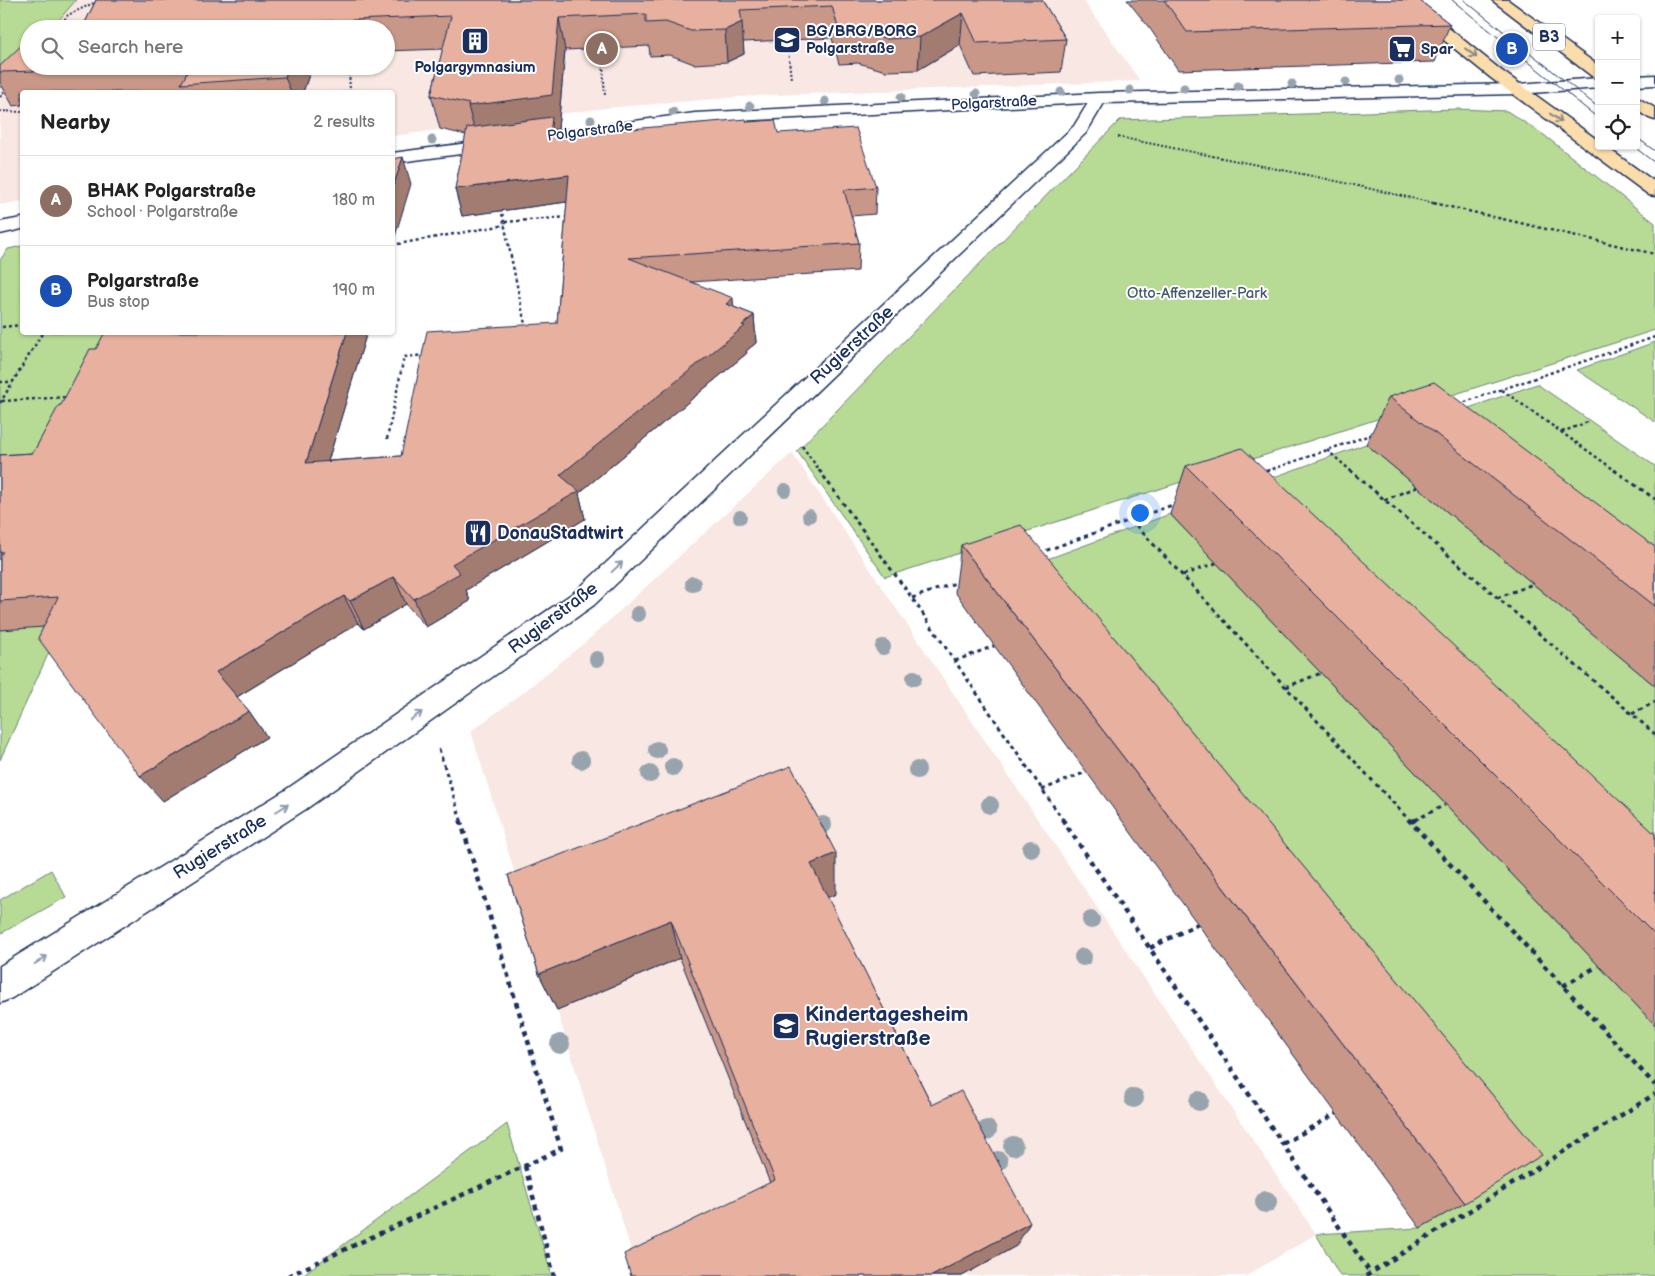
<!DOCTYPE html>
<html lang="en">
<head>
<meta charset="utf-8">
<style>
	body { margin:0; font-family:"Balsamiq Sans",sans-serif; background:#f2f2f2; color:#222 }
	.controls { position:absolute; right:15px; top:15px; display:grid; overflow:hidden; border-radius:5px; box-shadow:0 1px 4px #0004 }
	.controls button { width:45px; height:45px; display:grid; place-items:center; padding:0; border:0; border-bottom:1px solid #e0e0e0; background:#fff; color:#222; font:25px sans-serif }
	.you { position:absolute; left:1139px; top:512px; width:18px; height:18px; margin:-12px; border:4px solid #fff; border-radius:50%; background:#1a73e8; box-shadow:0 0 0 8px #1a73e833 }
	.badge { display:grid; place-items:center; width:32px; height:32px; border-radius:50%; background:#b45309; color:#fff; font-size:16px; font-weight:700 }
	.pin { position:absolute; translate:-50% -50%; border:2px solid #fff; box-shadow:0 1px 5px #0006 }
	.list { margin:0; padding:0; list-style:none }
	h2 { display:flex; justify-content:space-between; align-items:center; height:65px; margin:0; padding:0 20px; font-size:21px }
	h2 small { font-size:16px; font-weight:400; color:#767676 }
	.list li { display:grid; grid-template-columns:32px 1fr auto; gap:15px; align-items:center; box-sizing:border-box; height:90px; padding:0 20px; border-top:1px solid #e0e0e0 }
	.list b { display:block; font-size:19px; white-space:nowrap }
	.list p { margin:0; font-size:16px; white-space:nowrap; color:#767676 }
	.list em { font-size:16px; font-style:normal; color:#767676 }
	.icon { flex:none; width:28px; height:28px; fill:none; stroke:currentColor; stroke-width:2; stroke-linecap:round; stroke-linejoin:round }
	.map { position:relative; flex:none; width:1655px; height:1276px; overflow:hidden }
	.search { position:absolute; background:#fff; box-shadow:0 1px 4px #0004; left:20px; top:20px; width:375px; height:55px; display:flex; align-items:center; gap:12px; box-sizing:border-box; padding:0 18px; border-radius:28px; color:#767676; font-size:19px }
	.panel { position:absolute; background:#fff; box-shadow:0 1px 4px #0004; left:20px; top:90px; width:375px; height:245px; border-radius:5px }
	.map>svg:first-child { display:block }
	.built { fill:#f8e7e2 }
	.green { fill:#b7da94; stroke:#698479 }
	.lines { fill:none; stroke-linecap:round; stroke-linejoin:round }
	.minor-casing { stroke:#1b2f5e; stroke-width:3 }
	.primary-casing { stroke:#1b2f5e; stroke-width:3 }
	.path-far3 { stroke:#1b2f5e; stroke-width:2; stroke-dasharray:2 2; stroke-linecap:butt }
	.path-far2 { stroke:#1b2f5e; stroke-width:2.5; stroke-dasharray:3 3; stroke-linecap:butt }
	.path-far1 { stroke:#1b2f5e; stroke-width:3; stroke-dasharray:4 4; stroke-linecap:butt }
	.path { stroke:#1b2f5e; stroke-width:4.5; stroke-dasharray:5 5; stroke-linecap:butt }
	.minor { fill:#fff; fill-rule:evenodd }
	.primary { fill:#fbddab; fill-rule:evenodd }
	.tram { stroke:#1b2f5e; stroke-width:1 }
	.tree { fill:#97a4ae }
	.wall { fill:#c89788; stroke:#1b2f5e }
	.shaded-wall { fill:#a27b6f; stroke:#1b2f5e }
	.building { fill:#e8b09e; stroke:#1b2f5e }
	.oneway { stroke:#8b8684 }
	.oneway2 { stroke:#8d97ae }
	.labels { text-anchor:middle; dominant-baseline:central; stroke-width:4; stroke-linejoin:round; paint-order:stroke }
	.far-poi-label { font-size:15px; font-weight:bold; fill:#1b2f5e; stroke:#fff; text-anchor:start }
	.far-street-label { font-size:15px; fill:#1b2f5e; stroke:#fff }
	.far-park-label { font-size:15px; fill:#425a6c; stroke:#fff }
	.shield { fill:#fff; stroke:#5f6d8e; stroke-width:1 }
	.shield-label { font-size:16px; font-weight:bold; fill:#1b2f5e }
	.street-label { font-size:18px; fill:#1b2f5e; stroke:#fff }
	.poi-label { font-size:18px; font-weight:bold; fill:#1b2f5e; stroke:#fff; text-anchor:start }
	.near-poi-label { font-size:21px; font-weight:bold; fill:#1b2f5e; stroke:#fff; text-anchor:start }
</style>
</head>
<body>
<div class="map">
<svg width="1655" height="1276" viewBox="0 0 1655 1276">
	<rect width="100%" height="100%" fill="#fff"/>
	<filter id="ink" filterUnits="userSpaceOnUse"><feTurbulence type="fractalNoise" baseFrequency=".02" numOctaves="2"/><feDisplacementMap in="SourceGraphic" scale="10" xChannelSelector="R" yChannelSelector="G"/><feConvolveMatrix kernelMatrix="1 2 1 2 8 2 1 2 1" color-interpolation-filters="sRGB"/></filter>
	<g filter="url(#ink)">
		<g class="built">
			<path d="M 76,0 L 1083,0 L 1140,81 L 752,96 L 605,108 L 393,136 L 392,92 L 22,92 L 22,201 L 0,205 L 0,88 L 29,55 L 29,66 L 386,66 L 386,29 L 51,29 Z"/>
			<path d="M 792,453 L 1316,1234 L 1246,1276 L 639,1276 L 471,731 L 519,696 L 588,640 Z"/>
		</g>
		<g class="green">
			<path d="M 0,0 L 76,0 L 51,29 L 29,29 L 29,55 L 0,88 Z"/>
			<path d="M 1458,109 L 1507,111 L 1544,135 L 1655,223 L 1655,330 L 885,577 L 797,451 L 1120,120 Z"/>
			<path d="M 22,246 L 22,332 L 194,333 L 0,760 L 0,260 L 8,249 Z"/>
			<path d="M 1655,342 L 1655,422 L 1577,370 Z"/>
			<path d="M 1537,384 L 1655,466 L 1655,625 L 1409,429 Z"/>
			<path d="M 1366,444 L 1655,686 L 1655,921 L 1224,495 Z"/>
			<path d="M 1170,514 L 1655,1025 L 1655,1276 L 1340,1276 L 1316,1234 L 1420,1228 L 1493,1183 L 1012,572 Z"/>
			<path d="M 51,870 L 66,897 L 0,934 L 0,900 Z"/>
			<path d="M 507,1124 L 552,1276 L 301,1276 Z"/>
		</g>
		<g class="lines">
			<g class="minor-casing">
				<g id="minor">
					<path d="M 1655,75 L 1655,85 L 1636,86 L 1636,76 Z"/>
					<path d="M 1599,78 L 1599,88 L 1517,94 L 1104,103 L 1086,133 L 594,605 L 306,809 L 12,998 L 0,1003 L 0,966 L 284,791 L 576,591 L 1074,126 L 1088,103 L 695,123 L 392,163 L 392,153 L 695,113 L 1099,93 L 1517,84 Z"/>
					<path d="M 22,218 L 22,229 L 0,234 L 0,222 Z"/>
				</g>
			</g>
			<g class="primary-casing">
				<g id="primary">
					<path d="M 1399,0 L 1414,0 L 1502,71 L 1599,141 L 1599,146 L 1605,146 L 1655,182 L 1655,196 L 1649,195 L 1491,78 L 1430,29 Z"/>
					<path d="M 1492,0 L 1508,0 L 1599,66 L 1599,79 L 1593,77 Z"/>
					<path d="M 1636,97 L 1655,108 L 1655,120 L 1649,118 L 1636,110 Z"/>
				</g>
			</g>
			<g class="path-far3">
				<path d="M 57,29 L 68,15 L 100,0"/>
				<path d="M 787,40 L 791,79"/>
				<path d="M 602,49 L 605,96"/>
				<path d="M 349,66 L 350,92"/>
				<path d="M 0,97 L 8,88"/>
				<path d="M 0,111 L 22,112"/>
				<path d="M 1118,137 L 1327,179 L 1438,204"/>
			</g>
			<g class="path-far2">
				<path d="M 1433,203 L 1655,254"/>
				<path d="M 501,208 L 526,329"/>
				<path d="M 505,222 L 568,217"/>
				<path d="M 392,245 L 505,225"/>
				<path d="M 2,327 L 22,325"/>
				<path d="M 0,382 L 13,382"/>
				<path d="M 1502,390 L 1616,471"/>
				<path d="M 2,401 L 67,397"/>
				<path d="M 0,403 L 43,332"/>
				<path d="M 1459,404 L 1655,337"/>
				<path d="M 1562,432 L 1590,421"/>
				<path d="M 387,439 L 404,357 L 426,355"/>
				<path d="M 802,446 L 820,471"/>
				<path d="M 1327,450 L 1351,471"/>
				<path d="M 1267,471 L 1373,434"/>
			</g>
			<g class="path-far1">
				<path d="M 819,470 L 912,598 L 1063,820"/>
				<path d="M 1350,470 L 1655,734"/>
				<path d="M 1614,470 L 1655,499"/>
				<path d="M 1265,472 L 1271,470"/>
				<path d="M 1384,500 L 1417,487"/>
				<path d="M 1131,520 L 1409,820"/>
				<path d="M 1039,553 L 1175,504"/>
				<path d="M 1183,575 L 1216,563"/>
				<path d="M 912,598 L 958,582"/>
				<path d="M 1497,598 L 1533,584"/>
				<path d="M 955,661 L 994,646"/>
				<path d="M 1286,687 L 1321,673"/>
				<path d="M 1632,714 L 1655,702"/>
				<path d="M 439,749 L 461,820"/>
				<path d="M 1042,790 L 1086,772"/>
				<path d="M 1415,820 L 1445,805"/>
			</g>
			<g class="path">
				<path d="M 1062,819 L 1371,1274"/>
				<path d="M 1408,819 L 1655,1085"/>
				<path d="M 1411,822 L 1417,819"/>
				<path d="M 1150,948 L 1198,924"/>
				<path d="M 1563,986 L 1598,966"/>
				<path d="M 1283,1144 L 1337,1113"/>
				<path d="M 525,1166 L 554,1276"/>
				<path d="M 288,1276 L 561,1149 L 460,819"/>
				<path d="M 1366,1276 L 1655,1094"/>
			</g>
			<use href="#minor" class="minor"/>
			<use href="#primary" class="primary"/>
			<g class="tram">
				<path d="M 1452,0 L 1599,119"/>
				<path d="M 1464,0 L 1599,108"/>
				<path d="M 1636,137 L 1655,151"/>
				<path d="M 1633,146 L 1655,163"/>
			</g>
		</g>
		<g class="tree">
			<circle cx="1399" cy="80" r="4.5"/>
			<circle cx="1346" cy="82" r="4.5"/>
			<circle cx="1292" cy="84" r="4.5"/>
			<circle cx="1238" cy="86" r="4.5"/>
			<circle cx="1184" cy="88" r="4.5"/>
			<circle cx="1130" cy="90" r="4.5"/>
			<circle cx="1061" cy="92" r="4.5"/>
			<circle cx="976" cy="94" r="4.5"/>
			<circle cx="901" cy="97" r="4.5"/>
			<circle cx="825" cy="101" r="4.5"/>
			<circle cx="750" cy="106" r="4.5"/>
			<circle cx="673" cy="112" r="4.5"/>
			<circle cx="591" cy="120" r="4.5"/>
			<circle cx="432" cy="140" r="4.5"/>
			<circle cx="785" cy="490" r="7"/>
			<circle cx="809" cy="516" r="7"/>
			<circle cx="740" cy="517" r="7"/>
			<circle cx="693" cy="584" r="8"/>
			<circle cx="638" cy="614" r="8"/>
			<circle cx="883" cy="647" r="8"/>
			<circle cx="597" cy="659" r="8"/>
			<circle cx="914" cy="678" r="8"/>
			<circle cx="657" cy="750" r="9"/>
			<circle cx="581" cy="760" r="9"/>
			<circle cx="673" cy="767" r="9"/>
			<circle cx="917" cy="770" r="9"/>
			<circle cx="650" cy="774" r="9"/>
			<circle cx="990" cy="805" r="9"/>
			<circle cx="823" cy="825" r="9"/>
			<circle cx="1031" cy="849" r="9"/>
			<circle cx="1091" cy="920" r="9"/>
			<circle cx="1083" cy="957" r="9"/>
			<circle cx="560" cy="1044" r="10"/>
			<circle cx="1134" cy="1098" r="10"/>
			<circle cx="1199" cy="1101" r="10"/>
			<circle cx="987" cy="1130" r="10"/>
			<circle cx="1013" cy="1146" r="10"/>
			<circle cx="998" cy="1161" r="10"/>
			<circle cx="1266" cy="1202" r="11"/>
		</g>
		<g class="wall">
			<path d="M 96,0 L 1042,0 L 1066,39 L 1061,72 L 974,76 L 960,45 L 918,70 L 886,71 L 858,63 L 839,64 L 832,38 L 743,42 L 744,54 L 727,62 L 694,64 L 670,55 L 650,56 L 649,46 L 565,50 L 558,129 L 554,130 L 555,136 L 747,122 L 778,133 L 876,187 L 875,214 L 851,216 L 859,243 L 858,271 L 691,282 L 734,307 L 754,315 L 756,343 L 746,351 L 747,353 L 579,493 L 585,519 L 466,590 L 470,601 L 426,627 L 406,604 L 364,629 L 358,623 L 237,697 L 249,711 L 267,737 L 163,801 L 44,627 L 0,630 L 0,455 L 33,453 L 61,405 L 367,332 L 328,461 L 401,456 L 557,323 L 567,202 L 462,216 L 455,189 L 466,135 L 440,129 L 431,95 L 443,49 L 386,51 L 386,29 L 82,29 Z"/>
			<path d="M 1127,0 L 1419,0 L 1450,24 L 1435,62 L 1178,70 L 1151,30 Z"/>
			<path d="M 0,66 L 312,66 L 303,92 L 22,92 L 22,105 L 13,106 L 0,82 Z"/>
			<path d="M 1389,397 L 1655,547 L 1655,686 L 1366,444 Z"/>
			<path d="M 1186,466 L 1655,834 L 1655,1025 L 1170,514 Z"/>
			<path d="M 961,545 L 1465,1203 L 1420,1228 L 955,592 Z"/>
			<path d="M 508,875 L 836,894 L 827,897 L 932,1105 L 1016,1246 L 962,1276 L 631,1276 L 770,1183 L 680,958 L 557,1010 L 539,974 Z"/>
		</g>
		<g class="shaded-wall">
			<path d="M 963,13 L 960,45 L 918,70 L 920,37 Z"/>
			<path d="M 559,18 L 565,50 L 558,129 L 554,130 L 557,143 L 477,140 L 468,106 Z"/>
			<path d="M 305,22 L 307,29 L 302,29 Z"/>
			<path d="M 742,22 L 744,54 L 727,62 L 725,30 Z"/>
			<path d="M 289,66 L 312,66 L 303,92 L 291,92 L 285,77 Z"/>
			<path d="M 403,157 L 411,184 L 392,246 L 392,190 Z"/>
			<path d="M 569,175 L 574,201 L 462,216 L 455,189 Z"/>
			<path d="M 733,298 L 735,326 L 726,304 Z"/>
			<path d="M 754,315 L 756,343 L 746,351 L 747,353 L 579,493 L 585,519 L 466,590 L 470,601 L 426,627 L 414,599 L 452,564 Z"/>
			<path d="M 347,332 L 367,332 L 319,491 L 306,463 Z"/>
			<path d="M 394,577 L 406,604 L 364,629 L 350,601 Z"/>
			<path d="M 344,596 L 358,623 L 235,698 L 216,672 Z"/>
			<path d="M 249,711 L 267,737 L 163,801 L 140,776 Z"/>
			<path d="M 836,853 L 836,894 L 812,904 L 811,864 Z"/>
			<path d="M 671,920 L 680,958 L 557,1010 L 539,974 Z"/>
			<path d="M 1030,1223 L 1016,1246 L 962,1276 L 932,1276 Z"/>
		</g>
		<g class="building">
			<path d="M 96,0 L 1042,0 L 1066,39 L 977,43 L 963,13 L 920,37 L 887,39 L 859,30 L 839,31 L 832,6 L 740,10 L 742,22 L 725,30 L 691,31 L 666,22 L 646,23 L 646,14 L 559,18 L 552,95 L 468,106 L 469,104 L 431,95 L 451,16 L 305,22 L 302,29 L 82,29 Z"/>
			<path d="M 1164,0 L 1419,0 L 1450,24 L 1187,32 Z"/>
			<path d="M 29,38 L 29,66 L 289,66 L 285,77 L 181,84 L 190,67 L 0,72 L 0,66 Z"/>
			<path d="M 552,117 L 550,136 L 746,119 L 747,122 L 775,120 L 778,133 L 856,128 L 876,187 L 844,190 L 859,243 L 629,258 L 733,298 L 726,304 L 754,315 L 742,325 L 745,326 L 560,475 L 579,491 L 452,564 L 460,573 L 414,599 L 394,577 L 350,601 L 344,596 L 216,672 L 249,711 L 140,776 L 38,638 L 58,597 L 0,601 L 0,557 L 3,551 L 0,553 L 0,455 L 33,453 L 59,405 L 61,405 L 90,349 L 96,349 L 105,332 L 347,332 L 306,463 L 401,456 L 427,331 L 557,323 L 569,175 L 455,189 L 467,128 Z"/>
			<path d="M 403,157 L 392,190 L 392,159 Z"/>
			<path d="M 1434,382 L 1655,547 L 1655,606 L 1389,397 Z"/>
			<path d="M 1242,448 L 1655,834 L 1655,935 L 1186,466 Z"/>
			<path d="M 1021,525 L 1542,1155 L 1465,1203 L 961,545 Z"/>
			<path d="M 791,766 L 836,853 L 811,864 L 932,1105 L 961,1091 L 1030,1223 L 932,1276 L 631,1276 L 624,1254 L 775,1180 L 671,920 L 539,974 L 508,875 Z"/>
		</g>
		<defs><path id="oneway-shaft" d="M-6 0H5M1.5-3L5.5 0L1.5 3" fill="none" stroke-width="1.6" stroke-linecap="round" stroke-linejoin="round" transform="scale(1.25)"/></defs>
		<g class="oneway">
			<use href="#oneway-shaft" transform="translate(1471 53) rotate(38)"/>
			<use href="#oneway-shaft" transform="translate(1556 118) rotate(36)"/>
		</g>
		<g class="oneway2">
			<use href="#oneway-shaft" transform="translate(617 567) rotate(-43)"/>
			<use href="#oneway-shaft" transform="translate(416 716) rotate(-35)"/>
			<use href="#oneway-shaft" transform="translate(282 808) rotate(-32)"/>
			<use href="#oneway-shaft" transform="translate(41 960) rotate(-32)"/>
		</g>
	</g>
	<defs>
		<g id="school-square" transform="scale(1.4375)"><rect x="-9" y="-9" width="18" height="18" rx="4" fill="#1b2f5e" stroke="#fff"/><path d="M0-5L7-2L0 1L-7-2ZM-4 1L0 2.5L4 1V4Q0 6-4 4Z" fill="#fff"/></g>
		<g id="building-square" transform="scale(1.4375)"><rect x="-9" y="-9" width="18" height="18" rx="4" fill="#1b2f5e" stroke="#fff"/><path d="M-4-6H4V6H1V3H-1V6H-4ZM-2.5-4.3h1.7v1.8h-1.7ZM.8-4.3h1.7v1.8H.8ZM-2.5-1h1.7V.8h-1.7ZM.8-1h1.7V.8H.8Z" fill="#fff"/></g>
		<g id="supermarket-square" transform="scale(1.4375)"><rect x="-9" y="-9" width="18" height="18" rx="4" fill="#1b2f5e" stroke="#fff"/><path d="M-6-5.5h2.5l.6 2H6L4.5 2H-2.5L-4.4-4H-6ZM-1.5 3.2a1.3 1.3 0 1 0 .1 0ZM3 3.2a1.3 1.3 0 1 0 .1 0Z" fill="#fff"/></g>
		<g id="restaurant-square" transform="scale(1.4375)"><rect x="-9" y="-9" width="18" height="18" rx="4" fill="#1b2f5e" stroke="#fff"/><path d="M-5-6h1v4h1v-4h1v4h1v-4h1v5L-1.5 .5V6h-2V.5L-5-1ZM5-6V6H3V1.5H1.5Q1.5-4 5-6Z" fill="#fff"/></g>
	</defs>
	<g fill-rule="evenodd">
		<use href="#school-square" x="787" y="40"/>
		<use href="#building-square" x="475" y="41"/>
		<use href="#supermarket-square" x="1402" y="49"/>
		<use href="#restaurant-square" x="478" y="533"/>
		<use href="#school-square" x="786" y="1026"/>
	</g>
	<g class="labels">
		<g class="far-poi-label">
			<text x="806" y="31">BG/BRG/BORG<tspan x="806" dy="17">Polgarstraße</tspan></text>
			<text x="1421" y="49">Spar</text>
			<text x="475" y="67" text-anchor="middle">Polgargymnasium</text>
		</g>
		<g class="far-street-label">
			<text transform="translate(994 103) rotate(-3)">Polgarstraße</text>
			<text transform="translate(590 131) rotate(-7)">Polgarstraße</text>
		</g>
		<g class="far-park-label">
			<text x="1197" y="293">Otto-Affenzeller-Park</text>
		</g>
		<rect class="shield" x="1533" y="23.5" width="32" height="27" rx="4"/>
		<g class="shield-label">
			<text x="1549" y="37">B3</text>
		</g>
		<g class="street-label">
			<text transform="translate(852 345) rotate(-43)">Rugierstraße</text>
			<text transform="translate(553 618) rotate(-37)">Rugierstraße</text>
			<text transform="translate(220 847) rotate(-32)">Rugierstraße</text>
		</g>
		<g class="poi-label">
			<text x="497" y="533">DonauStadtwirt</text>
		</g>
		<g class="near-poi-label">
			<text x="805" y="1014">Kindertagesheim<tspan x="805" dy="24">Rugierstraße</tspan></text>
		</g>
	</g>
</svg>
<div class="controls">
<button>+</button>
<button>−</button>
<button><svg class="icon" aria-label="locate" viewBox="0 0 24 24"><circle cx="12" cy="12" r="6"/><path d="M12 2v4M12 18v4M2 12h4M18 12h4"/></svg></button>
</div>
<div class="you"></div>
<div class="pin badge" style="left:602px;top:49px;background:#8d6e63">A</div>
<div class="pin badge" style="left:1512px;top:49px;background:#1a4fb4">B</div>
<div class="search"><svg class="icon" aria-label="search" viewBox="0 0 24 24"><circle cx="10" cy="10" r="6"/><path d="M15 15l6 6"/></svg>Search here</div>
<section class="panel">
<h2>Nearby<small>2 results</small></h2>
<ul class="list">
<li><span class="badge" style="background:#8d6e63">A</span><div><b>BHAK Polgarstraße</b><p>School · Polgarstraße</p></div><em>180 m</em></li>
<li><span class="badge" style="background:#1a4fb4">B</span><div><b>Polgarstraße</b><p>Bus stop</p></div><em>190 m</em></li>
</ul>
</section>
</div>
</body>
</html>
